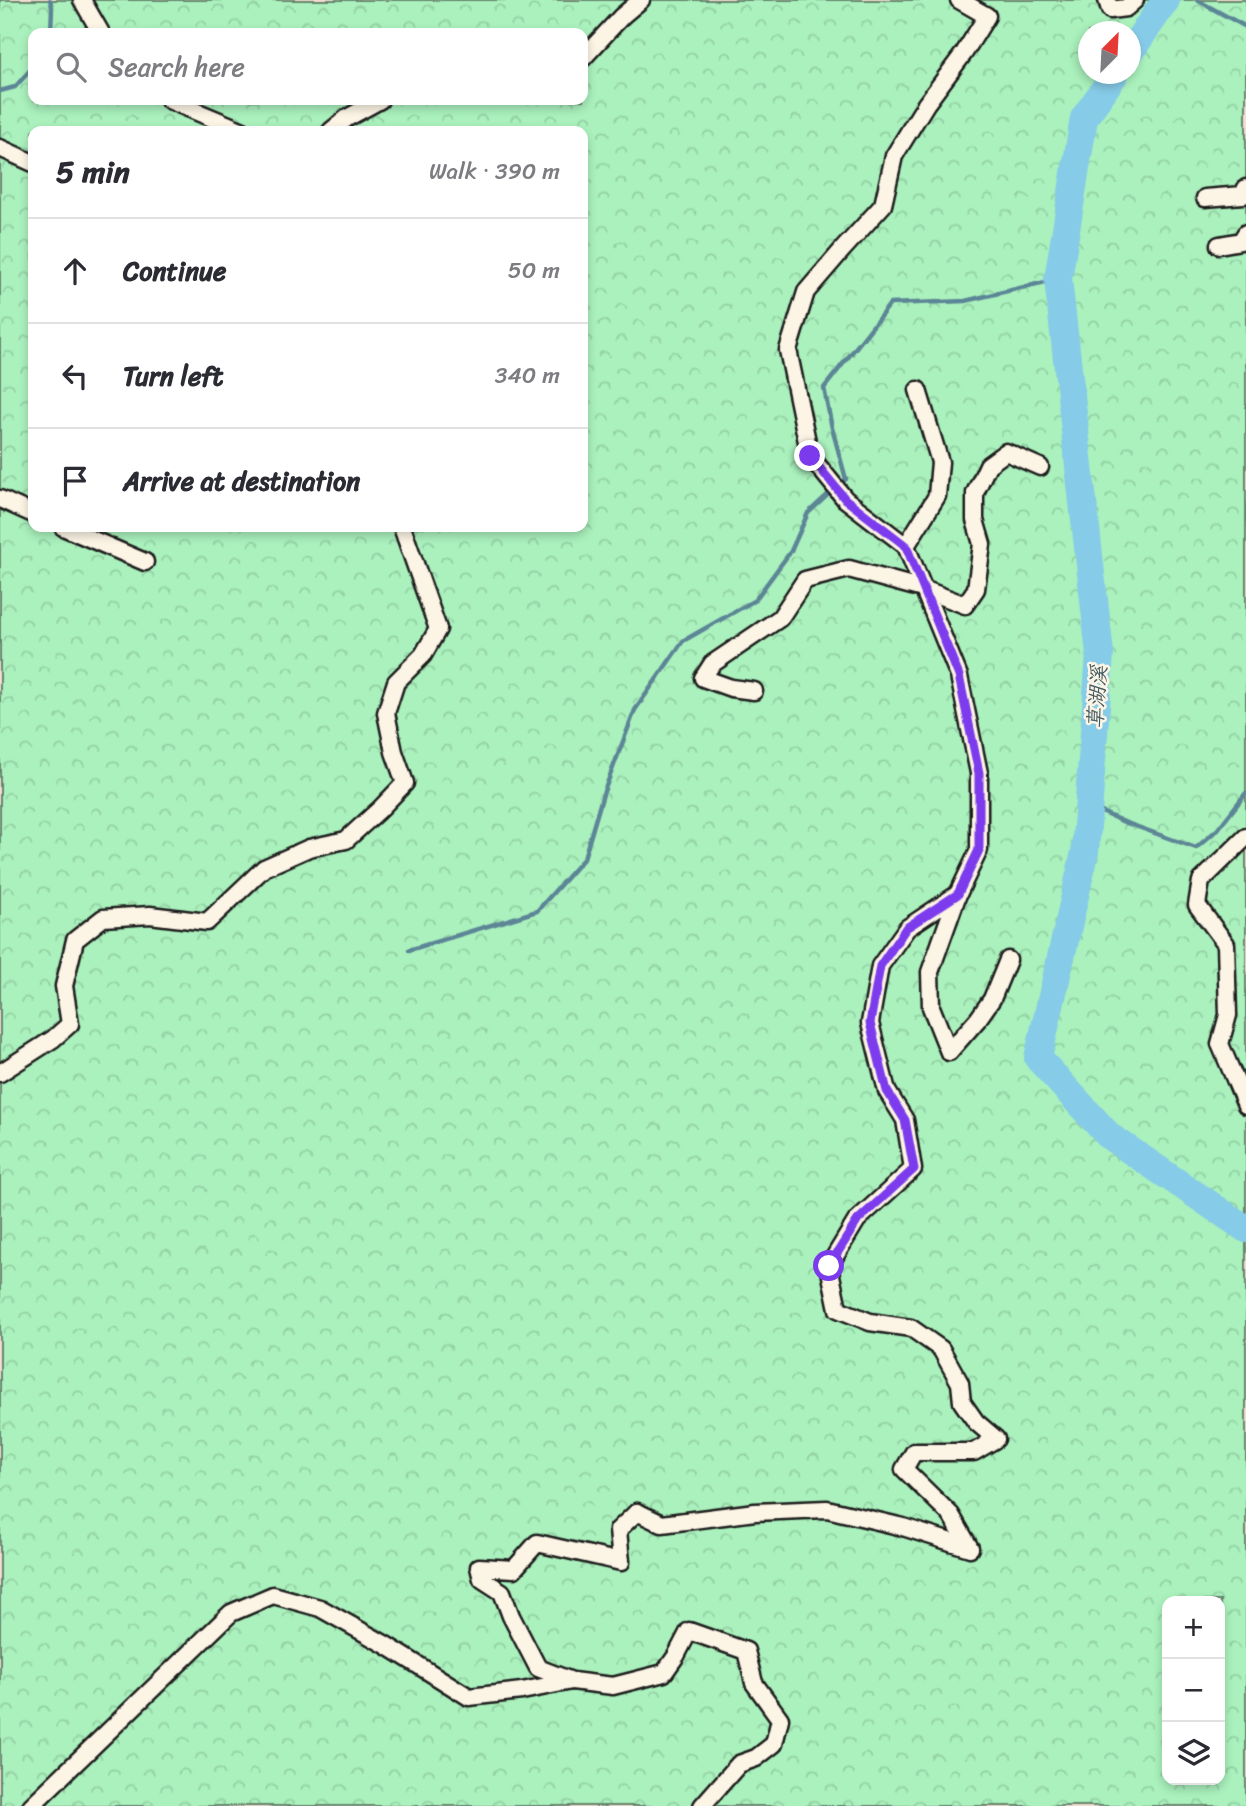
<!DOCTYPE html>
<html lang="en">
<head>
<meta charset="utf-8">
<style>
	body { margin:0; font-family:Sriracha,"LXGW WenKai TC",sans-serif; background:#f2f2f3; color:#2b2b33 }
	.controls { position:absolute; right:21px; bottom:21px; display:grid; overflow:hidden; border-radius:14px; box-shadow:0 4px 10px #0003 }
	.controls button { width:63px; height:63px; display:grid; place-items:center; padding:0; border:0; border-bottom:2px solid #e1e1e2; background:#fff; color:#2b2b33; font:35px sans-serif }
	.compass { position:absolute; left:1078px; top:21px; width:63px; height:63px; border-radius:50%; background:#fff; box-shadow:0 4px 10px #0003; rotate:24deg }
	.stop { position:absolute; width:21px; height:21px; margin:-16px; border:5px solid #7c3aed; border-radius:50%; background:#fff }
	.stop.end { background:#7c3aed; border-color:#fff; box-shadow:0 2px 7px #0008 }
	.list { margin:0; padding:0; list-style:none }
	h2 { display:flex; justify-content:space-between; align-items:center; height:91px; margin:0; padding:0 28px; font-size:30px }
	h2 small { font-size:23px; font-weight:400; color:#7c7c81 }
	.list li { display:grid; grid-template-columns:46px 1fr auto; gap:21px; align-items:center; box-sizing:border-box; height:105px; padding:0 28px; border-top:2px solid #e1e1e2 }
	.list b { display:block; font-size:26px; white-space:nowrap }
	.list em { font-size:23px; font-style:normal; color:#7c7c81 }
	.icon { flex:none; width:38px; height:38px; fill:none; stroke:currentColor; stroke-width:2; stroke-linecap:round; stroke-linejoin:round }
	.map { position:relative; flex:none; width:1246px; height:1806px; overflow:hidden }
	.search { position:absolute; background:#fff; box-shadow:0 4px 10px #0003; left:28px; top:28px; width:560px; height:77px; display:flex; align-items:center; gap:18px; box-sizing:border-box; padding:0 24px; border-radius:14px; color:#7c7c81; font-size:26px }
	.panel { position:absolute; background:#fff; box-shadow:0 4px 10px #0003; left:28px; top:126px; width:560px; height:406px; border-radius:14px }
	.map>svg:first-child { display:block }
	.forest { fill:url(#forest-crowns); stroke:#63866c; stroke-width:2; fill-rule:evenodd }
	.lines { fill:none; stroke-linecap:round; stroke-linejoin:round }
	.stream { stroke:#5c8596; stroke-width:4.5 }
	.river { stroke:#86cbe8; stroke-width:28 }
	.minor-casing { stroke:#1c1c1c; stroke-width:21 }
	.minor { stroke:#fcf5e5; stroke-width:16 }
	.route { stroke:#7c3aed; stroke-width:9 }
	.labels { text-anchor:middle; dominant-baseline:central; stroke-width:5; stroke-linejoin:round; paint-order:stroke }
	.water-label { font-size:21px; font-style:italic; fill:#415963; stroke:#fcf5e5 }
</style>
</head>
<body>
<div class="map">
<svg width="1246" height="1806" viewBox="0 0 1246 1806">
	<defs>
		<pattern id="forest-crowns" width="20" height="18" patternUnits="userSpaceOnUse" patternTransform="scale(1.75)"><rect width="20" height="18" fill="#aaf1bd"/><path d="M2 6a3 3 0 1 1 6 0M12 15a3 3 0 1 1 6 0" fill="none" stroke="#92cea2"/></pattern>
	</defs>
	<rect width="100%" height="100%" fill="#f5ded1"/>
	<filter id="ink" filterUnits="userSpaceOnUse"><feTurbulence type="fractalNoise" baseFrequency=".0143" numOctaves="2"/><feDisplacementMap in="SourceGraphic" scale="14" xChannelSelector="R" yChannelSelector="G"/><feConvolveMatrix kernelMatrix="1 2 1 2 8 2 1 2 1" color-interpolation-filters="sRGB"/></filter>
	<g filter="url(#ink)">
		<path class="forest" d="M 0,0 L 1246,0 L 1246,1806 L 0,1806 ZM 1088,32 L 1130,32 L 1130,74 L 1088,74 ZM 33,33 L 583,33 L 583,100 L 33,100 ZM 33,131 L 583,131 L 583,527 L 33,527 ZM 1167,1601 L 1220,1601 L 1220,1780 L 1167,1780 Z"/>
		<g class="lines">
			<g class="stream">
				<path d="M 50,0 L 52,7 L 51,33"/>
				<path d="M 1197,0 L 1246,27"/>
				<path d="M 0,91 L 15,87 L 33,67"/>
				<path d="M 840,484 L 846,479 L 832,428 L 824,388 L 890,304 L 965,301 L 1058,279"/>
				<path d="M 1088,806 L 1124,822 L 1196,848 L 1218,829 L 1246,793"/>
				<path d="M 409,950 L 537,911 L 584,858 L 603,794 L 635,710 L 683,641 L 755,600 L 791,551 L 808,513 L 833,490"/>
			</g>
			<g class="river">
				<path d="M 1130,52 L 1166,0"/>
				<path d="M 1115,74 L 1084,118 L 1058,279 L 1100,654 L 1085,852 L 1038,1058 L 1109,1136 L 1246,1229"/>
			</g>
			<g class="minor-casing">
				<g id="minor">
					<path d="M 82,0 L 101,33"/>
					<path d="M 1107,0 L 1110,10 L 1126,8 L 1135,0"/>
					<path d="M 583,58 L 622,16 L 641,0"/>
					<path d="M 169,100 L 243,131"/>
					<path d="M 331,131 L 347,118 L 380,100"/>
					<path d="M 0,148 L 33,163"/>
					<path d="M 1205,198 L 1243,195 L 1246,188"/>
					<path d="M 1219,245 L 1241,241 L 1246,233"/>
					<path d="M 0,499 L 33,514"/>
					<path d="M 63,527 L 145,562"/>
					<path d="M 906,546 L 937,496 L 940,462 L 918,390"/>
					<path d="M 754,691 L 731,688 L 703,678 L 712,664 L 780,618 L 805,580 L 849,569 L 923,589 L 965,605 L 976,589 L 982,544 L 975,520 L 975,493 L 988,465 L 1006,452 L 1040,467"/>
					<path d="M 1246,837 L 1201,881 L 1197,905 L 1226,944 L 1228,1015 L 1220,1044 L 1246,1105"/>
					<path d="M 958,894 L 979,850 L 979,773 L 959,676 L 906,546 L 845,499 L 810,456 L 788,350 L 806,292 L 843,249 L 883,205 L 894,156 L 926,104 L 964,53 L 987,16 L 959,0"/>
					<path d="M 0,1073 L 53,1039 L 70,1024 L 64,986 L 75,940 L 103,918 L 150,915 L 207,922 L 264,868 L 309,848 L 346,840 L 380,809 L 405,783 L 394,752 L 386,713 L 396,682 L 423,655 L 438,629 L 402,527"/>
					<path d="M 31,1806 L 231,1613 L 273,1595 L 320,1608 L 386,1645 L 469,1697 L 522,1691 L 572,1681"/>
					<path d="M 702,1806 L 739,1764 L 756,1758 L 774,1744 L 780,1719 L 754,1683 L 746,1651 L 689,1631 L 676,1656 L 664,1673 L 613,1686 L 572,1681 L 538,1668 L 511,1616 L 502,1592 L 482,1579 L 479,1567 L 514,1569 L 537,1543 L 621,1562 L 618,1530 L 637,1512 L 662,1524 L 755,1512 L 827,1509 L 903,1527 L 970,1548 L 951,1515 L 904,1469 L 914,1452 L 974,1452 L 996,1439 L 976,1422 L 962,1402 L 960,1383 L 941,1349 L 911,1328 L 870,1322 L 838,1309 L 829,1266 L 857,1220 L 913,1169 L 905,1120 L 887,1091 L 870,1023 L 880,966 L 907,928 L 958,894 L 930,972 L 931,1007 L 949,1052 L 978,1019 L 992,999 L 1008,960"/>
				</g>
			</g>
			<use href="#minor" class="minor"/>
		</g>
	</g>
	<g class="lines" filter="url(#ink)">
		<path class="route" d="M 810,456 L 845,499 L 906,546 L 959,676 L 979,773 L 979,850 L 958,894 L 906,928 L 880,966 L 870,1023 L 887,1091 L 905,1120 L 914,1169 L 858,1220 L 829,1266"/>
	</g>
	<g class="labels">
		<g class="water-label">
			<text transform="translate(1097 697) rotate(-86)">草湖溪</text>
		</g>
	</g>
</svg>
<div class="controls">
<button>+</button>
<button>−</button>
<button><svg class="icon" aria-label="layers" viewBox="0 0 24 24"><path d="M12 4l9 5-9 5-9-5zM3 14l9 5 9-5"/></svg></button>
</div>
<svg class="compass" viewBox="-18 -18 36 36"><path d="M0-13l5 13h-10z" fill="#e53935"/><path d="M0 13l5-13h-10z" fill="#7c7c81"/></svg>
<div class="stop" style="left:829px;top:1266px"></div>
<div class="stop end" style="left:810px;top:456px"></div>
<div class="search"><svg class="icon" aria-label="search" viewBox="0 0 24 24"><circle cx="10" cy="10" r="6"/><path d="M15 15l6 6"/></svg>Search here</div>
<section class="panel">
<h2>5 min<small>Walk · 390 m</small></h2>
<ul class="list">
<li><svg class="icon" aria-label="ahead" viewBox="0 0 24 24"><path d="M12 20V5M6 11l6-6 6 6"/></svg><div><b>Continue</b></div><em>50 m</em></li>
<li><svg class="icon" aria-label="left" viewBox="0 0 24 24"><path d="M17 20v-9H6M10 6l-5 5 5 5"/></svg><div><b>Turn left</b></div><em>340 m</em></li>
<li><svg class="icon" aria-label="arrive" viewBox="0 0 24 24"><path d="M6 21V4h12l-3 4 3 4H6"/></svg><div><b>Arrive at destination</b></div></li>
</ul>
</section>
</div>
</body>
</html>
